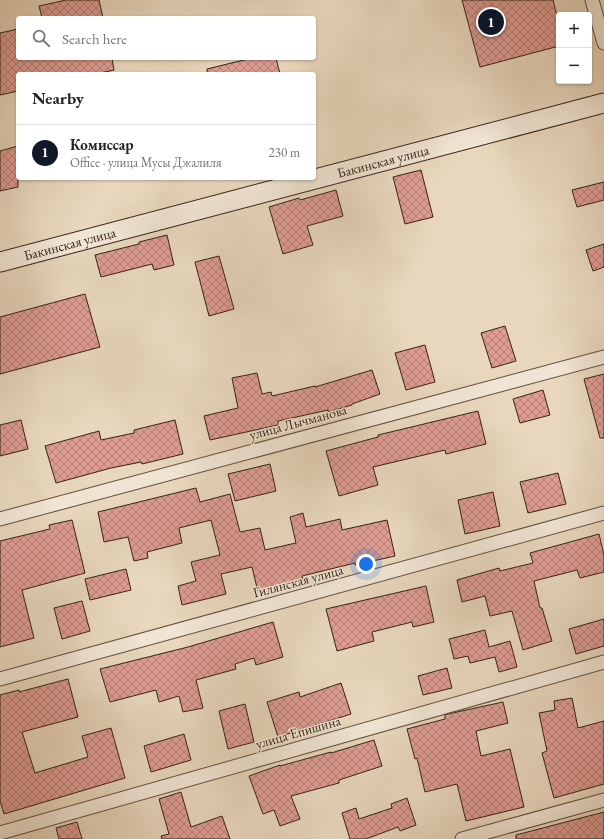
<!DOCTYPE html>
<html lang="en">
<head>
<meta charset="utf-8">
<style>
	body { margin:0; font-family:"EB Garamond",serif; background:#f2f2f2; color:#222 }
	.controls { position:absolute; right:12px; top:12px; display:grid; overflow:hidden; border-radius:4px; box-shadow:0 1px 3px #0004 }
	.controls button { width:36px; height:36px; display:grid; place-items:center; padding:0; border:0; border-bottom:1px solid #e0e0e0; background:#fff; color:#222; font:20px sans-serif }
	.you { position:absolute; left:366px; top:564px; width:14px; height:14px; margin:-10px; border:3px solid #fff; border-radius:50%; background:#1a73e8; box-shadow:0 0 0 6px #1a73e833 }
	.badge { display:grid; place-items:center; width:26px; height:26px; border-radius:50%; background:#111827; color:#fff; font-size:13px; font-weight:700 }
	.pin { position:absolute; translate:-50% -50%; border:2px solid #fff; box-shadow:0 1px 4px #0006 }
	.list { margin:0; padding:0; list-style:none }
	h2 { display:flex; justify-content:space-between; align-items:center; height:52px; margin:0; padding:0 16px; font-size:17px }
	h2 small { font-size:13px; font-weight:400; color:#767676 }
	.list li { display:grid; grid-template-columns:26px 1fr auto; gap:12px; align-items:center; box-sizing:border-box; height:56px; padding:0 16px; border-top:1px solid #e0e0e0 }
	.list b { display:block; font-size:15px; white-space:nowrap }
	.list p { margin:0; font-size:13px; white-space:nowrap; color:#767676 }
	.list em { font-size:13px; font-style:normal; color:#767676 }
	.icon { flex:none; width:22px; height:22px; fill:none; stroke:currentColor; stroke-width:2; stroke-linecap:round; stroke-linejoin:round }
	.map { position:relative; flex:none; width:604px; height:839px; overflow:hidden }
	.search { position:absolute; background:#fff; box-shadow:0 1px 3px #0004; left:16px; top:16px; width:300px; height:44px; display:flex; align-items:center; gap:10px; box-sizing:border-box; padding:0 14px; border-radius:4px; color:#767676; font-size:15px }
	.panel { position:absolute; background:#fff; box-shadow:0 1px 3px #0004; left:16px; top:72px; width:300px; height:108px; border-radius:4px }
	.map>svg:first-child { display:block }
	.building { fill:url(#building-cross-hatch); stroke:#352116 }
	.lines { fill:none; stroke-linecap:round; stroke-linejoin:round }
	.street-casing { stroke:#624e40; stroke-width:15 }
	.secondary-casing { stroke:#352116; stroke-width:21 }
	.street { stroke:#f0e5d4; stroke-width:13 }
	.secondary { stroke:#f0e5d4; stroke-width:19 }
	.labels { text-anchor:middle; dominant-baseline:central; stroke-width:3; stroke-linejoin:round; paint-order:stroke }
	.street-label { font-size:14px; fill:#352116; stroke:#f0e5d4 }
</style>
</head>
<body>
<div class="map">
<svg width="604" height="839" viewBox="0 0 604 839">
	<defs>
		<pattern id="building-cross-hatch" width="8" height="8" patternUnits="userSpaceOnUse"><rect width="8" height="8" fill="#de9c93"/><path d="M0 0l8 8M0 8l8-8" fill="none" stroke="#b57f77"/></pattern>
	</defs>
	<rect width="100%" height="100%" fill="#e8d7bd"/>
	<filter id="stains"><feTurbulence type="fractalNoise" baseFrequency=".005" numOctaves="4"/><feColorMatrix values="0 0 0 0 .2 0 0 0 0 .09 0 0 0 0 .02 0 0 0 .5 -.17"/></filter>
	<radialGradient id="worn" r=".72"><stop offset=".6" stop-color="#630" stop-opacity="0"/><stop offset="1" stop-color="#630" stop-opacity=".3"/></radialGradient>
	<g class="building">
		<path d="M 66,0 L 99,0 L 103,18 L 42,18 L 39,6 Z"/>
		<path d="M 462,0 L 553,0 L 559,24 L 559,46 L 480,67 Z"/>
		<path d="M 18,29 L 18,58 L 112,58 L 114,70 L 96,74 L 18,74 L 18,91 L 0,95 L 0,33 Z"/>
		<path d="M 252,58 L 276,58 L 280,74 L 207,74 L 207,69 Z"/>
		<path d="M 18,146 L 18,187 L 0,191 L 0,151 Z"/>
		<path d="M 421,170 L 433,217 L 405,224 L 393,177 Z"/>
		<path d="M 604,182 L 604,200 L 577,207 L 572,190 Z"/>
		<path d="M 336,190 L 343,216 L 307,226 L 313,245 L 283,254 L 269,207 L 299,198 L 300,200 Z"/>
		<path d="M 167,235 L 174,265 L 154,270 L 152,264 L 101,277 L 95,255 L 139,244 L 139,242 Z"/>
		<path d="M 604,244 L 604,267 L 593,271 L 586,250 Z"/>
		<path d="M 219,256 L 234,309 L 209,316 L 195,262 Z"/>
		<path d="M 85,294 L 100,347 L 0,374 L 0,317 Z"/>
		<path d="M 505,326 L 516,361 L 492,368 L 481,333 Z"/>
		<path d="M 425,345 L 435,382 L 406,390 L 395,353 Z"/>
		<path d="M 372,370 L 380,394 L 352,404 L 352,405 L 328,412 L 328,410 L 278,421 L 278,425 L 210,440 L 204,416 L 238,408 L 232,378 L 257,373 L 262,394 L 271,392 L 272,396 L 315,386 L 315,387 Z"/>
		<path d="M 604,374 L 604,438 L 600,438 L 584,379 Z"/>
		<path d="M 543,390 L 550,415 L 520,423 L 513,399 Z"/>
		<path d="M 478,411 L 486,444 L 446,454 L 445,450 L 373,467 L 378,485 L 339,496 L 326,451 L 378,437 L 378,435 Z"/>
		<path d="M 21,420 L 28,449 L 0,456 L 0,425 Z"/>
		<path d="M 175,420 L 183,454 L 142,464 L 141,462 L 111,468 L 56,483 L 45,446 L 99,431 L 101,440 L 134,433 L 134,430 Z"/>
		<path d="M 270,464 L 276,491 L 235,501 L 228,474 Z"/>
		<path d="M 558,473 L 566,504 L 528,513 L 520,482 Z"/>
		<path d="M 196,488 L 200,502 L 230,494 L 240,532 L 260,528 L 265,550 L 296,543 L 290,517 L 303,513 L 306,527 L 340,519 L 342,530 L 387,520 L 395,556 L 355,565 L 355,563 L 302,576 L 303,581 L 258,592 L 252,567 L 221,574 L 226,594 L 182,605 L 178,586 L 196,581 L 191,562 L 220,555 L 211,520 L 179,528 L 182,543 L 147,552 L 148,558 L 134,561 L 128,537 L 104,542 L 98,512 Z"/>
		<path d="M 493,492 L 500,526 L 465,534 L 458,500 Z"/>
		<path d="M 72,520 L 85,573 L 22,590 L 34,638 L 0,647 L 0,541 L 50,529 L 49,525 Z"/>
		<path d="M 599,534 L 604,555 L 604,572 L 580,578 L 577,570 L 534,581 L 540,608 L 542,608 L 552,641 L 523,650 L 512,611 L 490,616 L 485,596 L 462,602 L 457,580 L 499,568 L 500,571 L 533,563 L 530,553 Z"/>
		<path d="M 126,569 L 131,590 L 90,600 L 85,579 Z"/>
		<path d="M 426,586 L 434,622 L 413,627 L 412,622 L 372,632 L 374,641 L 337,651 L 326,609 Z"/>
		<path d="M 82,601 L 90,631 L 62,639 L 54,608 Z"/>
		<path d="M 604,619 L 604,646 L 576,654 L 569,629 Z"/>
		<path d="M 273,622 L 283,657 L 256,665 L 254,658 L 235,664 L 236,669 L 196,680 L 203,708 L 183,712 L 179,696 L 159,702 L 156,690 L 110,702 L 100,669 L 188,647 Z"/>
		<path d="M 485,630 L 489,647 L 510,641 L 517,667 L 499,672 L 495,657 L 470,663 L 468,656 L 454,659 L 449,639 Z"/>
		<path d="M 447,668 L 452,688 L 423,695 L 418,676 Z"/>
		<path d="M 68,679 L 78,717 L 22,732 L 35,773 L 88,757 L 82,736 L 111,728 L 125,778 L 4,814 L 0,801 L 0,695 L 19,690 L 19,692 Z"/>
		<path d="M 341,683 L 351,714 L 278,737 L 267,702 L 299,692 L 300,697 Z"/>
		<path d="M 572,698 L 578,728 L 604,721 L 604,784 L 554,798 L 542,753 L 547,751 L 539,713 L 555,710 L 554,701 Z"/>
		<path d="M 503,702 L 508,723 L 476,731 L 481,756 L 510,749 L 524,807 L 466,821 L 457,784 L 425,792 L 417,758 L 415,759 L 407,729 L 445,719 L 445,715 L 448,714 Z"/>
		<path d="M 245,704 L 254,742 L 228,749 L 219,711 Z"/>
		<path d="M 184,734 L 191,760 L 151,772 L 144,746 Z"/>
		<path d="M 374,740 L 382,766 L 339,780 L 339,783 L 291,796 L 300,819 L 280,826 L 274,810 L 263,814 L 249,776 L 280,765 L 280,766 L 331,752 L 331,753 Z"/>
		<path d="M 181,792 L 191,827 L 222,816 L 230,839 L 162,839 L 161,836 L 169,834 L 159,799 Z"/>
		<path d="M 407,798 L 416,825 L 400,831 L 398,827 L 366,839 L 350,839 L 342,813 L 356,808 L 359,819 L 392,808 L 391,804 Z"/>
		<path d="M 604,812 L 604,839 L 516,839 L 516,835 Z"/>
		<path d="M 77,822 L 82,839 L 59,839 L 56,828 Z"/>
	</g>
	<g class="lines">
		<g class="street-casing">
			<g id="street">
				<path d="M 592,0 L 604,43"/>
				<path d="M 0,519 L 604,357"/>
				<path d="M 0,679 L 604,513"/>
				<path d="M 0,833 L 604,662"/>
				<path d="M 462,839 L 604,800"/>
			</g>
		</g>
		<g class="secondary-casing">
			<g id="secondary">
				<path id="s1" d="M 0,262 L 604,103"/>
			</g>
		</g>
		<use href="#street" class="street"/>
		<use href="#secondary" class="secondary"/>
	</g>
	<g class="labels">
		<g class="street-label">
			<text stroke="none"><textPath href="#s1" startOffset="396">Бакинская улица</textPath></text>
			<text stroke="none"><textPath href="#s1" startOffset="72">Бакинская улица</textPath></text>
			<text transform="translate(298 422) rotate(-15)">улица Лычманова</text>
			<text transform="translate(298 581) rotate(-15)">Гилянская улица</text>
			<text transform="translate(298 732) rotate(-16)">улица Епишина</text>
		</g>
	</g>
	<rect width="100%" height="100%" filter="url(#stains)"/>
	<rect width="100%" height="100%" fill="url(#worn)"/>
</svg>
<div class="controls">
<button>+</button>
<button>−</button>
</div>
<div class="you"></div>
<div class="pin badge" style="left:491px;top:22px">1</div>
<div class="search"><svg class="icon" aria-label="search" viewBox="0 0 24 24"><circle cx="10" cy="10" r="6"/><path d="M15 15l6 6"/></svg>Search here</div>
<section class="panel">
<h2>Nearby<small></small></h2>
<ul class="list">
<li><span class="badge">1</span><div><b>Комиссар</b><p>Office · улица Мусы Джалиля</p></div><em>230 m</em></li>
</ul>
</section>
</div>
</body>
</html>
